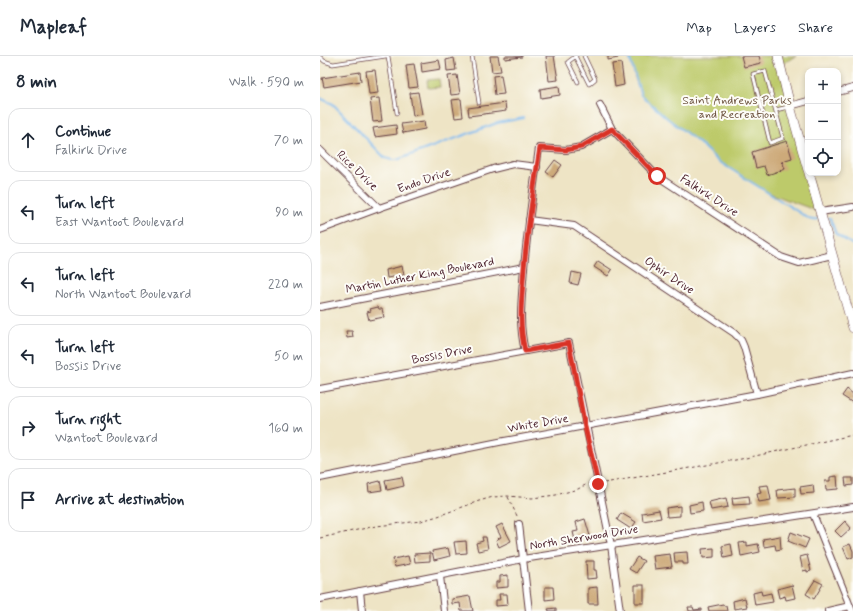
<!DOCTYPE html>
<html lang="en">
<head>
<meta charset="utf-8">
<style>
	body { margin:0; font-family:Mynerve,sans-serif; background:#f6f6f7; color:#1f2937 }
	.controls { position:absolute; right:12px; top:12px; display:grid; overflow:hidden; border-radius:8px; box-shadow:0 2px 6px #0003 }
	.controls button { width:36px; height:36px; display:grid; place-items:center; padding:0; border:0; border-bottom:1px solid #e0e1e3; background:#fff; color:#1f2937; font:20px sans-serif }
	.stop { position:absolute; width:12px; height:12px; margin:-9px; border:3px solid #d93025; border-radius:50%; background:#fff }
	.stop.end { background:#d93025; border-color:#fff; box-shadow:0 1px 4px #0008 }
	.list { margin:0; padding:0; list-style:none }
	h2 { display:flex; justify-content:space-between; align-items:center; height:52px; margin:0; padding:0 16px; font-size:17px }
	h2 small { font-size:13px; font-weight:400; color:#747a83 }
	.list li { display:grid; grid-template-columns:26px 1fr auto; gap:12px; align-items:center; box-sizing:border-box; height:64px; margin:0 8px 8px; padding:0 8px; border:1px solid #e0e1e3; border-radius:12px }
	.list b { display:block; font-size:15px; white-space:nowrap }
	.list p { margin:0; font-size:13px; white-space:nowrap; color:#747a83 }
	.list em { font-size:13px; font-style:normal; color:#747a83 }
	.icon { flex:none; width:22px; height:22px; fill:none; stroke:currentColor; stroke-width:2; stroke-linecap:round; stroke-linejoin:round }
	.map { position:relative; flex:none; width:533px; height:555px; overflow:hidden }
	header { display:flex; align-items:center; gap:24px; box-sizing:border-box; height:56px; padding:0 20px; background:#fff; border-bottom:1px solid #e0e1e3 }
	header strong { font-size:19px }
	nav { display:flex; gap:22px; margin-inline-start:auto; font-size:14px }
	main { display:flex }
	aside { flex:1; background:#fff }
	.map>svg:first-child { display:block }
	.green { fill:#bdca6b; stroke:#84744b }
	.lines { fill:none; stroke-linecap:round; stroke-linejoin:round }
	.stream { stroke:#7cb9ef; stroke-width:2 }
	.building { fill:#cdaa7a }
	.lane-casing { stroke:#633d42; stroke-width:4.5 }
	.street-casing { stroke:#633d42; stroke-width:8 }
	.secondary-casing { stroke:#633d42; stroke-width:10 }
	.path { stroke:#633d42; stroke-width:1; stroke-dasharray:3 3; stroke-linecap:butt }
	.lane { stroke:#fff; stroke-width:3 }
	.street { stroke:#fff; stroke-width:6 }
	.secondary { stroke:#fff; stroke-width:9 }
	.route { stroke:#d93025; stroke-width:5 }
	.labels { text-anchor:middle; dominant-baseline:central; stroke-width:4; stroke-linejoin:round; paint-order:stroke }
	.park-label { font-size:12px; fill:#6c523e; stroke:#fdfcf7 }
	.street-label { font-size:12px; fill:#4a1f2b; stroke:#fdfcf7 }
</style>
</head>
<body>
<header>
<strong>Mapleaf</strong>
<nav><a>Map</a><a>Layers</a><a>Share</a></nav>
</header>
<main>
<aside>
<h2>8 min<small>Walk · 590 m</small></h2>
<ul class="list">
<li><svg class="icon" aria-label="ahead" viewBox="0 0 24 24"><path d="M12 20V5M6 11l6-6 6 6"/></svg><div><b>Continue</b><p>Falkirk Drive</p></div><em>70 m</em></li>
<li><svg class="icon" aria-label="left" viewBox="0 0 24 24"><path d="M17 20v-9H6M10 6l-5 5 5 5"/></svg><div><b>Turn left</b><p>East Wantoot Boulevard</p></div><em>90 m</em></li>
<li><svg class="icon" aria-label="left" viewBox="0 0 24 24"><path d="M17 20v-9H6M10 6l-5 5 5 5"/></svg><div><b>Turn left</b><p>North Wantoot Boulevard</p></div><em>220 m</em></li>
<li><svg class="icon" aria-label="left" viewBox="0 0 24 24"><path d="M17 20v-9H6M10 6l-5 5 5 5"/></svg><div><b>Turn left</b><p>Bossis Drive</p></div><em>50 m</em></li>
<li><svg class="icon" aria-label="right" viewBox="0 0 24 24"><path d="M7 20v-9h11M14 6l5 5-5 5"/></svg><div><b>Turn right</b><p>Wantoot Boulevard</p></div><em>160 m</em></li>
<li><svg class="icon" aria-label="arrive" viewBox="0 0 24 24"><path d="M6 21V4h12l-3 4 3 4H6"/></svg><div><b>Arrive at destination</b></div></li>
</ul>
</aside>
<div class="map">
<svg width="533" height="555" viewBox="0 0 533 555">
	<rect width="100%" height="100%" fill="#fdfcf7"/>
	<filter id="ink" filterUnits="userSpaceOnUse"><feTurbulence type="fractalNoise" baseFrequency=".025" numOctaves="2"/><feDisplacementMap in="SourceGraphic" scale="8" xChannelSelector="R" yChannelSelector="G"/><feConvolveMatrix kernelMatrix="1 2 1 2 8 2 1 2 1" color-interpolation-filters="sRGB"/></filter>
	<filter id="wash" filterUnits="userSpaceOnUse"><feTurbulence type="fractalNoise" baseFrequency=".012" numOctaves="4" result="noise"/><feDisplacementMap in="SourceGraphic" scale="16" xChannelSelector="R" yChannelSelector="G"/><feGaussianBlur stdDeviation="0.9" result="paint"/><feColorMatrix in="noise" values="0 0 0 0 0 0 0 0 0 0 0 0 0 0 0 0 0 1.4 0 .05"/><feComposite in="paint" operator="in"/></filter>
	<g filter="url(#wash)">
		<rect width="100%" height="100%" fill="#eee4c5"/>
		<g class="green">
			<path d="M 309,0 L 476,0 L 460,9 L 500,156 L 449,137 L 398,105 L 378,86 L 347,62 L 321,39 L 316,25 Z"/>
			<path d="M 119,23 L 120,31 L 108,32 L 107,24 Z"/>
		</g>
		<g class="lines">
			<g class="stream">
				<path d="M 309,0 L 321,39 L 347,62 L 378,86 L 398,105 L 491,164 L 497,163"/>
				<path d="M 0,42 L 13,48 L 65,102 L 72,104 L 77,104 L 177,67 L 204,62"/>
				<path d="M 508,162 L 510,162 L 516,178 L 533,189"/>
			</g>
		</g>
		<g id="blocks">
			<g class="building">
				<path d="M 170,0 L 178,0 L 181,15 L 172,16 Z"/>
				<path d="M 185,0 L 202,0 L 202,1 L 185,3 Z"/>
				<path d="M 226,0 L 234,0 L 238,24 L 229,25 Z"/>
				<path d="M 288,0 L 297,0 L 298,2 L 288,4 Z"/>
				<path d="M 421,0 L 439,0 L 441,7 L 424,11 Z"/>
				<path d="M 134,2 L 136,14 L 127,15 L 126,4 Z"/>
				<path d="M 119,4 L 121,13 L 102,16 L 101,7 Z"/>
				<path d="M 301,7 L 304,29 L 295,31 L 292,8 Z"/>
				<path d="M 94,8 L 98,31 L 89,32 L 86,9 Z"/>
				<path d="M 55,14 L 58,37 L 49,38 L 46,15 Z"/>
				<path d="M 40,16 L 41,25 L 4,31 L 2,22 Z"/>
				<path d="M 137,19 L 140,38 L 131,39 L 128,20 Z"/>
				<path d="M 181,19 L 184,38 L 175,39 L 173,20 Z"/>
				<path d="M 239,30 L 240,39 L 221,42 L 220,33 Z"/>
				<path d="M 98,36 L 102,58 L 93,60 L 90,37 Z"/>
				<path d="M 59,42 L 62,65 L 53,66 L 50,43 Z"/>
				<path d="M 141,43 L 143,61 L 135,62 L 132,44 Z"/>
				<path d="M 185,47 L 186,55 L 149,60 L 148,52 Z"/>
				<path d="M 104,65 L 105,73 L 83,77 L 81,68 Z"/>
				<path d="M 76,69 L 77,78 L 55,81 L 53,72 Z"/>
				<path d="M 467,85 L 472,102 L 462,105 L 465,113 L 447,119 L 444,110 L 436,112 L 432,96 Z"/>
				<path d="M 235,104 L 242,109 L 233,121 L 226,116 Z"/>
				<path d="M 278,205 L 292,214 L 288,220 L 274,211 Z"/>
				<path d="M 82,210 L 84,219 L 67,222 L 66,214 Z"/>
				<path d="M 252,216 L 261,218 L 258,229 L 250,227 Z"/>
				<path d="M 58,251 L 59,253 L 62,253 L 64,261 L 49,264 L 47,256 L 51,255 L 50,253 Z"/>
				<path d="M 26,275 L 32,275 L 33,281 L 27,282 Z"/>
				<path d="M 527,333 L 533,338 L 533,347 L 522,340 Z"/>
				<path d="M 517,420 L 518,433 L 506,434 L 505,425 L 510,425 L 510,421 Z"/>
				<path d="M 82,421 L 84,430 L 67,434 L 65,424 Z"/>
				<path d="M 525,422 L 533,422 L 533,429 L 526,430 Z"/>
				<path d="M 60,425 L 62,434 L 49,436 L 48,428 Z"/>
				<path d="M 448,429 L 451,444 L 439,446 L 437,438 L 441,437 L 439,430 Z"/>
				<path d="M 493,429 L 494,437 L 481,438 L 480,431 Z"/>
				<path d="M 475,432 L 475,441 L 458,442 L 457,434 Z"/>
				<path d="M 429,440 L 430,448 L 413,449 L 412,442 Z"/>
				<path d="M 406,442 L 408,451 L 391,454 L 389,446 Z"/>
				<path d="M 382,446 L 383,455 L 370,457 L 369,449 Z"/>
				<path d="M 360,450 L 360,460 L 347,461 L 346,452 Z"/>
				<path d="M 339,454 L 341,462 L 323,465 L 322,457 Z"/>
				<path d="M 301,457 L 316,466 L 311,473 L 297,464 Z"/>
				<path d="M 265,463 L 270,480 L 255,484 L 253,476 L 258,475 L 256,466 Z"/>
				<path d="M 525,465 L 531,472 L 521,481 L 515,475 Z"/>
				<path d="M 182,468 L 191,485 L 179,491 L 176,484 L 181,481 L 176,471 Z"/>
				<path d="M 471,476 L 489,483 L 485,492 L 468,485 Z"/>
				<path d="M 460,480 L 461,493 L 456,494 L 455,489 L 444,491 L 443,483 Z"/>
				<path d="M 162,481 L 166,481 L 168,493 L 158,495 L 156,487 L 163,485 Z"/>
				<path d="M 146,485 L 147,497 L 136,498 L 134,486 Z"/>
				<path d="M 427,486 L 427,490 L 438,488 L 440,496 L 421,500 L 419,487 Z"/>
				<path d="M 411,488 L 413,500 L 404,502 L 402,490 Z"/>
				<path d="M 530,488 L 533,495 L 533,501 L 528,503 L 523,491 Z"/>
				<path d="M 128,492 L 130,500 L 114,504 L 112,495 Z"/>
				<path d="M 394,492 L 394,501 L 383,502 L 382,493 Z"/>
				<path d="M 367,496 L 368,508 L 363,508 L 363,506 L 355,506 L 354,497 Z"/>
				<path d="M 110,497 L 110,505 L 95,506 L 94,498 Z"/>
				<path d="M 350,498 L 352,511 L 335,513 L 333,500 Z"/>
				<path d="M 487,499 L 491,515 L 487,516 L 487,514 L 483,515 L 480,501 Z"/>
				<path d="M 88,500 L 90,508 L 75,511 L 73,503 Z"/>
				<path d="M 317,501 L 324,505 L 316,517 L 309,513 Z"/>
				<path d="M 266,505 L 274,505 L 274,514 L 276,514 L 277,522 L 267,523 Z"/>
				<path d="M 188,519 L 188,531 L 176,532 L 176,526 L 180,526 L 180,520 Z"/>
				<path d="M 495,524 L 503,528 L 494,543 L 486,538 Z"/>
				<rect x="315" y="529" width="9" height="18"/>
				<path d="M 472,529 L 475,542 L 466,544 L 465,540 L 459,542 L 457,533 Z"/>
				<path d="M 225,531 L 233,531 L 234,543 L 225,544 Z"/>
				<path d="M 277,531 L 278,548 L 268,548 L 268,532 Z"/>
				<path d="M 441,535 L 442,539 L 451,537 L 453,546 L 435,549 L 433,537 Z"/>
				<path d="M 179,538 L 187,538 L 188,549 L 176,550 L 176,544 L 180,544 Z"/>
				<path d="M 150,540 L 153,555 L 141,555 L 140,547 L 132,548 L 132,543 Z"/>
				<path d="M 425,542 L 427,551 L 414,553 L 413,545 Z"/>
				<path d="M 403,548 L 404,550 L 406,550 L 407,555 L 389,555 L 388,551 Z"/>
				<path d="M 368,551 L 373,551 L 374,554 L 382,553 L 382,555 L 369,555 Z"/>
				<path d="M 236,552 L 236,555 L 229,555 L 228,553 Z"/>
			</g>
		</g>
	</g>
	<g filter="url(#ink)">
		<use href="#blocks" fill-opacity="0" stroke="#633d42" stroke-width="1"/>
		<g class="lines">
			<g class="lane-casing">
				<g id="lane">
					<path d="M 68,0 L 77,57"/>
					<path d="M 152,0 L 159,47"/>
					<path d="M 255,0 L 269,28 L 275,23 L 264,0"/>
					<path d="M 256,0 L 248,6 L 258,26"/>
					<path d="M 0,1 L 4,5 L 13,8 L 66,0"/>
					<path d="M 445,15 L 463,82 L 450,87 L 433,18 Z"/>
					<path d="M 456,54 L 468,51"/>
				</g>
			</g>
			<g class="street-casing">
				<g id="street">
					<path d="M 518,36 L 533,32"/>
					<path d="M 280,49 L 292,73 L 337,120 L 461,201 L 479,207 L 512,199"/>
					<path d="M 470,50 L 488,45"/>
					<path d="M 0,94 L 59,152"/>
					<path d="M 500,156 L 533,151"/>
					<path d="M 209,164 L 254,170 L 414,277 L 421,284 L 424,291 L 437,338"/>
					<path d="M 0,174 L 59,152 L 173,113 L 193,108 L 217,111"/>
					<path d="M 0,251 L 204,211"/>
					<path d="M 205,295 C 199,270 201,250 203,225 C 206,180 213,136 219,92 L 246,94 L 261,91 L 292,73"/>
					<path d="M 0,333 L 249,287 L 291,489 L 300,555"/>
					<path d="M 0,422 L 179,386 L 437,338 L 533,317"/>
					<path d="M 493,458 L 532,555"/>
					<path d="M 199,468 L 209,555"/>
					<path d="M 120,520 L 124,555"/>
					<path d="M 40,535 L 42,555"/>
					<path d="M 0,543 L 203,503 L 533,451"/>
					<path d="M 508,555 L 530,550"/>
				</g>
			</g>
			<g class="secondary-casing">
				<g id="secondary">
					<path d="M 458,0 L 470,50 L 488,114"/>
					<path d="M 489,117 L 533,272"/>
				</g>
			</g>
			<g class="path">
				<path d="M 284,427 L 421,403 L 533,379"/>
				<path d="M 188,441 L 198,462"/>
				<path d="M 0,482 L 56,470 L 101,465 L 118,460 L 159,445 L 173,441 L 187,440 L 212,442 L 236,439 L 258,433 L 269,427 L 271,427"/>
			</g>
			<use href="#lane" class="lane"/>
			<use href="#street" class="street"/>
			<use href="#secondary" class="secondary"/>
		</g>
	</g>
	<g class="lines" filter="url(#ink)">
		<path class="route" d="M 278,428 L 265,371 L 249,287 L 205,295 C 199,270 201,250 203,225 C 206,180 213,136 220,92 L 246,94 L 261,91 L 292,73 L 337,120"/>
	</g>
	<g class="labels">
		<g class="park-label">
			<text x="417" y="45">Saint Andrews Parks<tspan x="417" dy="14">and Recreation</tspan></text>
		</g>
		<g class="street-label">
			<text transform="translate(37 115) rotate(44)">Rice Drive</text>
			<text transform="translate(104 125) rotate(-19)">Endo Drive</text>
			<text transform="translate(389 140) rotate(33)">Falkirk Drive</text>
			<text transform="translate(100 220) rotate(-11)">Martin Luther King Boulevard</text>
			<text transform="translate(349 220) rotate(34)">Ophir Drive</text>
			<text transform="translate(122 299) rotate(-11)">Bossis Drive</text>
			<text transform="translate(218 368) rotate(-10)">White Drive</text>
			<text transform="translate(264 482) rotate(-9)">North Sherwood Drive</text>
		</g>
	</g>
</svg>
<div class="controls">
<button>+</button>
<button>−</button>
<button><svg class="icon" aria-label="locate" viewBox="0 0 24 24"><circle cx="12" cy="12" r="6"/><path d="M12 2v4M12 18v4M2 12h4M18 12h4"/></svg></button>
</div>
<div class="stop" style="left:337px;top:120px"></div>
<div class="stop end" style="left:278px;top:428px"></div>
</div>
</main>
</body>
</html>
